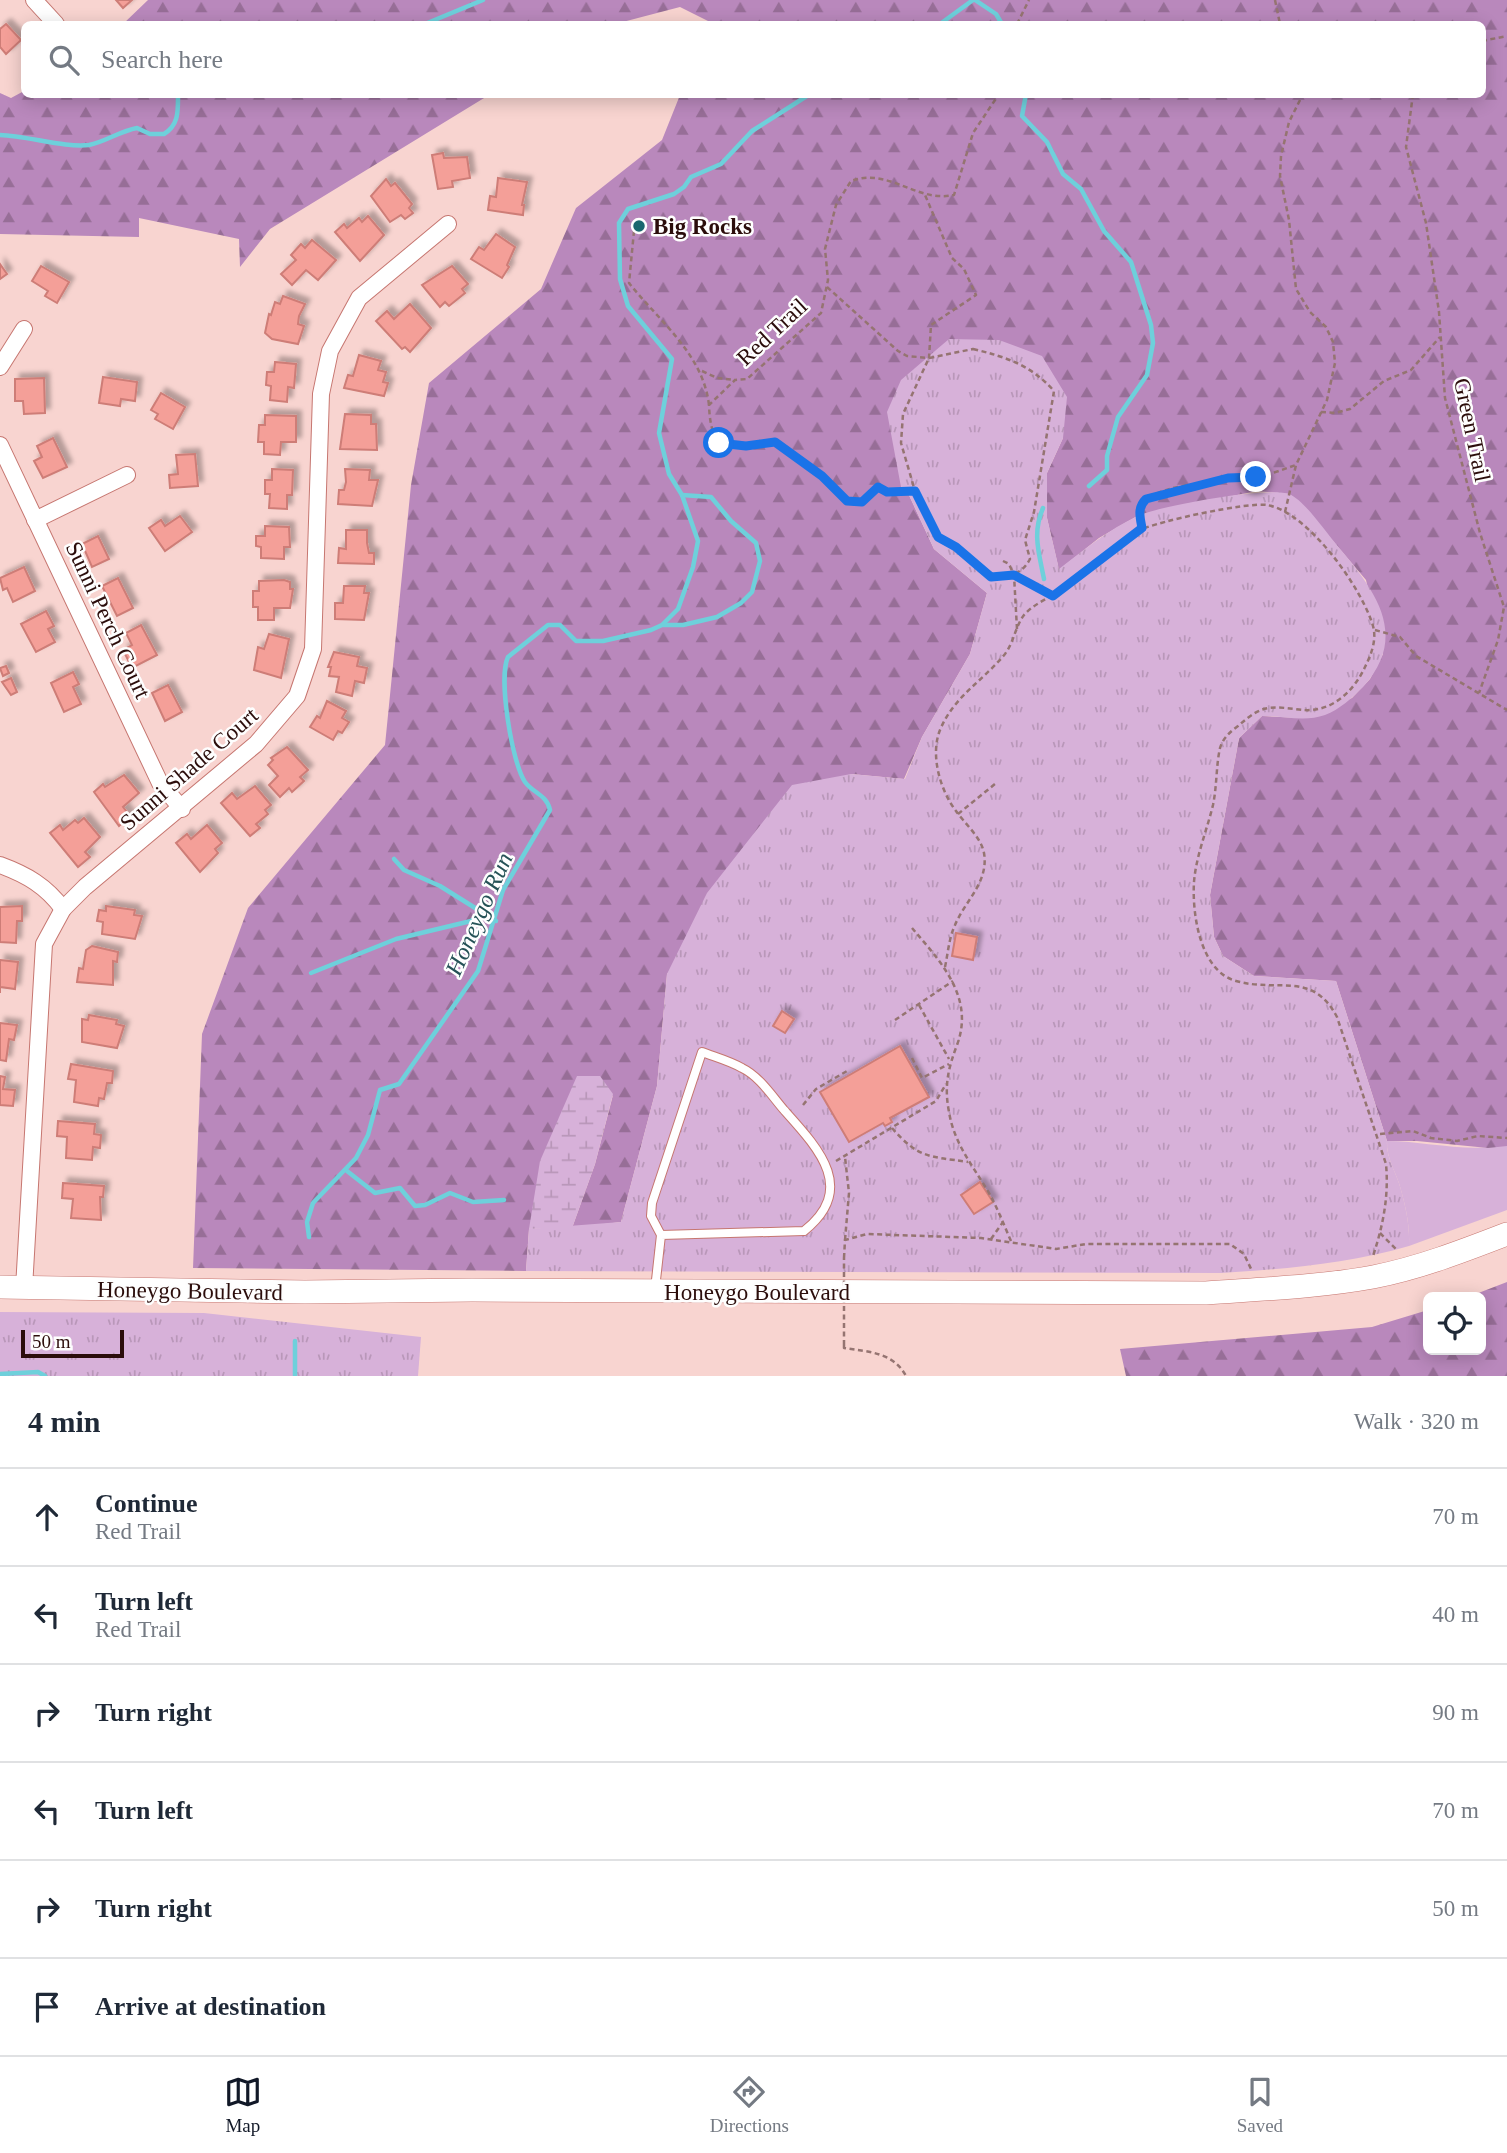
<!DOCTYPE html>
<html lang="en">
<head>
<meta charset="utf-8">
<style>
	body { margin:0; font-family:Georgia,serif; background:#f6f6f7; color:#1f2937 }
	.controls { position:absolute; right:21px; bottom:21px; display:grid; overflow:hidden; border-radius:10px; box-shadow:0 4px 18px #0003 }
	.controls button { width:63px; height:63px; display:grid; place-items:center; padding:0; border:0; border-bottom:2px solid #e0e1e3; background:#fff; color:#1f2937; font:35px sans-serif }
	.scale { position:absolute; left:21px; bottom:18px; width:103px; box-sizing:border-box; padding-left:7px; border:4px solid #2b0d0b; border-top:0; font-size:19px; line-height:24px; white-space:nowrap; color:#2b0d0b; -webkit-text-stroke:5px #fefefe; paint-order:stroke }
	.stop { position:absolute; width:21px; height:21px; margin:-16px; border:5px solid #1a73e8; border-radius:50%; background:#fff }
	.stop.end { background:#1a73e8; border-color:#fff; box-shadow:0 2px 7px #0008 }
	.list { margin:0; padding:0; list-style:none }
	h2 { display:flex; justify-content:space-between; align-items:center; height:91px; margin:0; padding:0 28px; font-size:30px }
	h2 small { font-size:23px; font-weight:400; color:#747a83 }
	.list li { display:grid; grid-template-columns:46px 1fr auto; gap:21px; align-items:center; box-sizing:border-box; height:98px; padding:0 28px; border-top:2px solid #e0e1e3 }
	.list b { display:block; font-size:26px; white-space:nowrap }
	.list p { margin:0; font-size:23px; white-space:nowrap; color:#747a83 }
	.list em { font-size:23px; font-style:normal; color:#747a83 }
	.icon { flex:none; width:38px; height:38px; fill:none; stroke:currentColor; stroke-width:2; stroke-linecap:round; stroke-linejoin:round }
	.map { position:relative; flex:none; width:1507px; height:1376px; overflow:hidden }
	.search { position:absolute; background:#fff; box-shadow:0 4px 18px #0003; left:21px; right:21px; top:21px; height:77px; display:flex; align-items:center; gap:18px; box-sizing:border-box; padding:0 24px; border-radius:10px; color:#747a83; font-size:26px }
	.sheet { height:679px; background:#fff }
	nav { display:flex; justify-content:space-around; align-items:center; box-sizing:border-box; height:98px; border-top:2px solid #e0e1e3; background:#fff; font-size:19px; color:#747a83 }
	nav a { display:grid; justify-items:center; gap:4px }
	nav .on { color:#111827 }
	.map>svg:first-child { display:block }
	.green { fill:#d7b1d9 }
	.forest { fill:url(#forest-firs) }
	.wetland { fill:url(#wetland-marsh) }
	.park { fill:url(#park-tufts) }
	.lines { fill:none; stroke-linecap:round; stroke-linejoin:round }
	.stream { stroke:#6ed0db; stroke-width:4.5 }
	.building { fill:#f49f98; stroke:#ce7d77; stroke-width:2; filter:url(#shadow) }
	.service-casing { stroke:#c67670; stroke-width:10 }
	.minor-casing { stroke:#c67670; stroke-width:18 }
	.secondary-casing { stroke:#c67670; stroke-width:24 }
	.path { stroke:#957471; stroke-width:2.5; stroke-dasharray:5 3.5; stroke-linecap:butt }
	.service { stroke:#fff; stroke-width:8 }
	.minor { stroke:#fff; stroke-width:16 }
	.secondary { stroke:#fff; stroke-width:23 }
	.path-bridge { stroke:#957471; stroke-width:2.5; stroke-dasharray:5 3.5; stroke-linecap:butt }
	.route { stroke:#1a73e8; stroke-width:9 }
	.poi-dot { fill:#1a676e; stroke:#fefefe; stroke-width:2.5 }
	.labels { text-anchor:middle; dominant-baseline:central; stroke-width:5; stroke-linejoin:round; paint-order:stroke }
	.poi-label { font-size:23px; font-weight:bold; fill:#2b0d0b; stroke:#fefefe; text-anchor:start }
	.street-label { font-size:23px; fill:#2b0d0b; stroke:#fefefe }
	.water-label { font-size:24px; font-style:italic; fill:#265257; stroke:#fefefe }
</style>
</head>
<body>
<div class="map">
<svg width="1507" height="1376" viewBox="0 0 1507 1376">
	<defs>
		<pattern id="forest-firs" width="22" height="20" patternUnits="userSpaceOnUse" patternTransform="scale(1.75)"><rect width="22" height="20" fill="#b988bc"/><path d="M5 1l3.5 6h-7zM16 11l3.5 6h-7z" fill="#976e97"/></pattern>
		<pattern id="wetland-marsh" width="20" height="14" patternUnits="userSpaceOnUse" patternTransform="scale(1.75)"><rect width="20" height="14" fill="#d7b1d9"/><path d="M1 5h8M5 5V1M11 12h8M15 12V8" fill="none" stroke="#b997b9"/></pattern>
		<pattern id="park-tufts" width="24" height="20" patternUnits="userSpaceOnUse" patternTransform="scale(1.75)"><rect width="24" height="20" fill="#d7b1d9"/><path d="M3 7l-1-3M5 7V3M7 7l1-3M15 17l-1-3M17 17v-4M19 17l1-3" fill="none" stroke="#b997b9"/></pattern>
		<filter id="shadow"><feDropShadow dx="5" dy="-5" stdDeviation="2" flood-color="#0004"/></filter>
	</defs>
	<rect width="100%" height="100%" fill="#f8d4d0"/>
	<path class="green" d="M 1387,1141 C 1425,1141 1467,1153 1504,1145 L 1507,1146 L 1507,1210 L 1409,1246 C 1410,1227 1406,1208 1401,1190 C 1397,1173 1386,1159 1387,1141 Z"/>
	<g class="forest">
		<path d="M 148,0 L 1507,0 L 1507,1146 L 1488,1148 L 1417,1141 L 1387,1141 L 1336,981 L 1254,976 L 1223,956 L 1214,937 L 1210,895 L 1239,738 L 1262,716 L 1302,718 L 1352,698 L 1370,679 L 1383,654 L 1366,580 L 1310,514 L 1289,494 L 1257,491 L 1139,515 L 1099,538 L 1059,570 L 1047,518 L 1047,473 L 1063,438 L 901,487 L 908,493 L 934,549 L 987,593 L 970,654 L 922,737 L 904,779 L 851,774 L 667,974 L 657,1086 L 621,1222 L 572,1228 L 595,1164 L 613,1095 L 529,1229 L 526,1271 L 193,1268 L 202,1034 L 248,908 L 385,745 L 411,485 L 429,383 L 541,289 L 576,208 L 662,140 L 680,95 L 1482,94 L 1482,24 L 707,24 L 708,21 L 680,7 L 615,24 L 123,24 Z"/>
		<path d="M 24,91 L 24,94 L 489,95 L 270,229 L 240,267 L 239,239 L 139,218 L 139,237 L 0,234 L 0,93 L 11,98 Z"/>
		<path d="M 1507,1282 L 1507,1376 L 1126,1376 L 1120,1349 L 1372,1327 L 1428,1310 L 1428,1350 L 1481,1350 L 1481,1297 L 1468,1297 Z"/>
	</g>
	<path class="wetland" d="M 577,1076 L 600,1076 L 613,1094 L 595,1164 L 572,1228 L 529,1229 L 540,1161 Z"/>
	<g class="park">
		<path d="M 949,339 L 999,340 L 1042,356 L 1067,397 L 1063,438 L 1047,473 L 1047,518 L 1059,569 C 1084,550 1109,529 1138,516 C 1158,506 1269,486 1289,494 C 1304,500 1325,531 1336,544 C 1373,588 1411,634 1363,687 C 1353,697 1339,710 1325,715 C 1306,722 1282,716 1262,716 L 1239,738 L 1210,895 L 1214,937 L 1223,956 L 1254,976 L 1336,981 L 1387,1141 C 1386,1159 1397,1173 1401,1190 C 1406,1208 1410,1227 1409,1246 C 1347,1264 1285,1269 1221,1273 L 526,1271 L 529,1229 L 621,1222 L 657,1086 L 667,974 L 707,893 L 792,785 L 851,774 L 905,779 L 922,737 L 970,654 L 987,593 L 934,549 L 908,493 L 901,487 L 887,412 L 901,380 Z"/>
		<path d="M 0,1312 L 204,1313 L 421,1337 L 418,1376 L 0,1376 Z"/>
	</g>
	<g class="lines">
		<g class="stream">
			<path d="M 975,0 L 996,14 L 1002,24"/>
			<path d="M 425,24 L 483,0"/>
			<path d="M 940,24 L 973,0"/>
			<path d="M 1026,94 L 1022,116 L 1047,142 L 1063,174 L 1081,189 L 1104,231 L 1131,262 L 1151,325 L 1153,343 L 1147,375 L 1118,417 L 1107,456 L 1107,470 L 1089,486"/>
			<path d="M 0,135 C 28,136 65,148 89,145 C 105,142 120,131 137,128 L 150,134 L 164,134 C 179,125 178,111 178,94"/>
			<path d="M 1043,508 C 1032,533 1039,553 1044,579"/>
			<path d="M 663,625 L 683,625 L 717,617 L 741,603 L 752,592 L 760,561 L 756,543 L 731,521 L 711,497 L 682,495"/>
			<path d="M 394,859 L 404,870 L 440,886 L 496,921"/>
			<path d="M 311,973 L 396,939 L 471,921 L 483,912"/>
			<path d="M 347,1171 L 375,1193 L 400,1188 L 415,1206 L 425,1205 L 450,1193 L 473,1202 L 504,1200"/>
			<path d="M 309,1237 L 307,1222 L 313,1203 L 356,1158 L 368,1135 L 380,1090 L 399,1084 L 478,971 L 503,890 L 550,810 C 547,795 533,793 525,782 C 512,763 498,678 508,657 L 548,625 L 560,625 L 576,641 L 603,641 L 651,630 L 662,625 L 678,609 L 693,567 L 698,541 L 682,495 L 669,474 L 659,433 L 672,359 L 628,306 L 620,279 L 619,223 L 628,209 L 674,194 L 684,187 L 691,177 L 721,164 L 752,131 L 810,94"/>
			<path d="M 295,1341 L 295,1376"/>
			<path d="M 0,1374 L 38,1372 L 45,1376"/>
		</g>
	</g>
	<g class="building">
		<path d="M 116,0 L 132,0 L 123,8 Z"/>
		<path d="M 6,24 L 21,40 L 6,54 L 0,47 L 0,29 Z"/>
		<path d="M 443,153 L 444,158 L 467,157 L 470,178 L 452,181 L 453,187 L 438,189 L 432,155 Z"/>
		<path d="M 498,178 L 527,182 L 522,205 L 524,205 L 523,215 L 488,210 L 490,196 L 496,197 Z"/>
		<path d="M 386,179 L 391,186 L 395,183 L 412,204 L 409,208 L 413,213 L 405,219 L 401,215 L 390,222 L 371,196 Z"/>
		<path d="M 368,216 L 384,235 L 360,261 L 335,232 L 344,224 L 347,228 L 359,218 L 362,222 Z"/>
		<path d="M 496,234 L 515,247 L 507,265 L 509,267 L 502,278 L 471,259 L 479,247 L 484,250 Z"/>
		<path d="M 312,240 L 336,260 L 318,280 L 306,270 L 292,285 L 281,274 L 296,260 L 291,255 L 301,244 L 305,248 Z"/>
		<path d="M 0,264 L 7,274 L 0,279 Z"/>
		<path d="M 41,266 L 69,282 L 57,303 L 45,296 L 48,291 L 32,281 Z"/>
		<path d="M 452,266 L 468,284 L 462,289 L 465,293 L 449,306 L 445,302 L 440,307 L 422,285 Z"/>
		<path d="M 283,296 L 305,304 L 299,316 L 298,324 L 304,326 L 298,344 L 272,339 L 265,333 L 269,314 L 271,315 L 275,302 L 280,304 Z"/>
		<path d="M 410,304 L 431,328 L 410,352 L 405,347 L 402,349 L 376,321 L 387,311 L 394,319 Z"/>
		<path d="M 359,355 L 381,361 L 378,370 L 386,372 L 383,382 L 388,383 L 384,396 L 344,388 L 348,375 L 353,376 Z"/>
		<path d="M 275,362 L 296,364 L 294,388 L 288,387 L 287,402 L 270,400 L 271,386 L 266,385 L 267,372 L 274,372 Z"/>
		<path d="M 103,377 L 137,382 L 135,401 L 121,399 L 120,406 L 99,403 Z"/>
		<path d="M 44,378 L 45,413 L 24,414 L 23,401 L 15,401 L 15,379 Z"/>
		<path d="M 161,393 L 185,407 L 173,429 L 155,419 L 158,414 L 151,410 Z"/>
		<path d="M 345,414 L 371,415 L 371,424 L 376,424 L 377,450 L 340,449 Z"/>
		<path d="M 265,415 L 296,416 L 296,442 L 281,442 L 280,455 L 264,454 L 264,442 L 258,442 L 259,425 L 265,425 Z"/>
		<path d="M 53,438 L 67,467 L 43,478 L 34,461 L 42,457 L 37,446 Z"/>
		<path d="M 195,454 L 198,486 L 170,488 L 169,475 L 178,474 L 176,455 Z"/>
		<path d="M 272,469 L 293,470 L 292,495 L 287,495 L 287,509 L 269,508 L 270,494 L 265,494 L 265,480 L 272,480 Z"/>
		<path d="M 345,469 L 370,470 L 369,480 L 378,480 L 372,506 L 338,504 L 339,490 L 344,490 L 346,482 Z"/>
		<path d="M 180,516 L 192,532 L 165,551 L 149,528 L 161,520 L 165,526 Z"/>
		<path d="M 265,526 L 289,527 L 290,547 L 284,547 L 284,559 L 261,558 L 261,547 L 256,546 L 256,536 L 265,536 Z"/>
		<path d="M 346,530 L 367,530 L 367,543 L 369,553 L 374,553 L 374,564 L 338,563 L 339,548 L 346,549 Z"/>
		<path d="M 98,536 L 109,559 L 92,567 L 82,544 Z"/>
		<path d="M 24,567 L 35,591 L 13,602 L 7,588 L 3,590 L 0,578 Z"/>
		<path d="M 118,578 L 133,608 L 117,616 L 102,586 Z"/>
		<path d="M 284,580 L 290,582 L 290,589 L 293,589 L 290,608 L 274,608 L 274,620 L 258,620 L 258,607 L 253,607 L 253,591 L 259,591 L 259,581 Z"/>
		<path d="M 344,586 L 365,586 L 364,593 L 369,593 L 364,620 L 335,619 L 335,603 L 343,603 Z"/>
		<path d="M 46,611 L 54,626 L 48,629 L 55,642 L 36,652 L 21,624 Z"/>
		<path d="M 141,625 L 157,655 L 132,668 L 123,650 L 132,645 L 126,633 Z"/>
		<path d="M 269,634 L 289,639 L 281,678 L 254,670 L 258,647 L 264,649 Z"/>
		<path d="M 334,652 L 359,657 L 357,666 L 367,668 L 364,683 L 355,681 L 352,696 L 336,692 L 339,677 L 329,676 L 331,667 L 328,667 Z"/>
		<path d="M 6,666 L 9,673 L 3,676 L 0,668 Z"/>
		<path d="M 73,672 L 79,684 L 73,687 L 81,704 L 64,712 L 51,683 Z"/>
		<path d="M 11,678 L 17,692 L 11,695 L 2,682 Z"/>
		<path d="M 168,685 L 182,712 L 165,721 L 152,693 Z"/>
		<path d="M 327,701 L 346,711 L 342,718 L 349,722 L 342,733 L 338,731 L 333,740 L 310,727 L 317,716 L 320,718 Z"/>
		<path d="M 287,747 L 308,770 L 300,777 L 304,781 L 292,792 L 289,788 L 280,797 L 269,785 L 278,776 L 268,765 L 273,760 L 271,758 Z"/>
		<path d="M 124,775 L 139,793 L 123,807 L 130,816 L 119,826 L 94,792 L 103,784 L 105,787 Z"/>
		<path d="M 255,786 L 271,805 L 265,810 L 268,814 L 256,824 L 260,828 L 250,836 L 221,803 L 232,793 L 237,799 Z"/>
		<path d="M 84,818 L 100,837 L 85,852 L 90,857 L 78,867 L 50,833 L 60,825 L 63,830 L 75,820 L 78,823 Z"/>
		<path d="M 207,825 L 222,843 L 215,849 L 218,853 L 200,872 L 176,843 L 187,834 L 191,839 Z"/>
		<path d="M 22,906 L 22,921 L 17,921 L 16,943 L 0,942 L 0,907 Z"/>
		<path d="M 106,906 L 135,910 L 134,915 L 142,916 L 135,939 L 102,934 L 103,922 L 97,921 L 99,910 L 106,911 Z"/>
		<path d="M 956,933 L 977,937 L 973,960 L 952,956 Z"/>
		<path d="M 92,946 L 118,952 L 117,962 L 113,961 L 113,985 L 77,982 L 79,968 L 83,969 L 86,950 Z"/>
		<path d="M 0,960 L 18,962 L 15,989 L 0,987 L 0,993 Z"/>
		<path d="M 782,1011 L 794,1019 L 785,1033 L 773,1026 Z"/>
		<path d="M 89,1015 L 117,1020 L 116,1024 L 124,1026 L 117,1048 L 82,1042 L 82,1019 L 88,1020 Z"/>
		<path d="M 0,1023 L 17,1025 L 14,1040 L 9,1039 L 6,1061 L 0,1060 Z"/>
		<path d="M 900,1046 L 929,1097 L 890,1118 L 892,1122 L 885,1126 L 883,1123 L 849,1142 L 820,1092 Z"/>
		<path d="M 71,1064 L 113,1071 L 112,1083 L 107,1083 L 104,1099 L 99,1098 L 98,1106 L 74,1102 L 76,1080 L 68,1079 Z"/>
		<path d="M 0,1076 L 5,1077 L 3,1089 L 15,1090 L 13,1106 L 0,1105 Z"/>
		<path d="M 58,1121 L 95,1124 L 94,1134 L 101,1135 L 100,1148 L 93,1147 L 92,1160 L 66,1158 L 67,1137 L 57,1136 Z"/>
		<path d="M 980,1182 L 993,1202 L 974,1214 L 961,1195 Z"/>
		<path d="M 63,1183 L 104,1186 L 103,1197 L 100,1197 L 101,1220 L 71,1218 L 73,1199 L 62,1198 Z"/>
	</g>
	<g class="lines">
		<g class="service-casing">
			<path id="service" d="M 655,1289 L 661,1235 L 651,1216 L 652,1203 L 702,1052 C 715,1057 730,1061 742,1068 C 759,1076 772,1096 784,1110 C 819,1149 857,1189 804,1231 L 661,1235"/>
		</g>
		<g class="minor-casing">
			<g id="minor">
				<path d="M 34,0 L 56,24"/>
				<path d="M 0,367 L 24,329"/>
				<path d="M 0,445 L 160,783 L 182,809"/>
				<path d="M 35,520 L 127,475"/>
				<path d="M 0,865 C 27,875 46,886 63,909"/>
				<path d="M 24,1288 L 44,944 L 63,909 L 85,887 L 256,744 L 297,696 L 313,649 L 321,394 L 330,351 L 359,298 L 448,224"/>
			</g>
		</g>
		<g class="secondary-casing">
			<path id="secondary" d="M 0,1287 L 305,1292 L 472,1290 L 1206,1293 C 1262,1289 1318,1287 1373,1277 C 1419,1268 1463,1251 1507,1234"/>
		</g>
		<g class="path">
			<path d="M 1275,0 L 1280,24"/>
			<path d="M 1017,24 L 1029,0"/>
			<path d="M 1482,41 L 1507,36"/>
			<path d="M 1413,94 L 1406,147 L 1426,223 L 1439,312 L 1445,398 L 1480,533 L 1504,607 L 1498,640 L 1479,693"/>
			<path d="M 634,231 L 629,283 C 660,322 703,354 709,405"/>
			<path d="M 827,287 L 898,351 L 907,356 L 929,358 L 931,325 L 976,295 L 964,269 L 952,258 L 925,195"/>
			<path d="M 973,349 C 1006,357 1031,365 1054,391 L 1034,512 L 1025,540 L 1030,559 C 1021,576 1008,576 991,577 L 956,547 L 938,537 L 915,491 L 901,443 L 903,414 L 929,358 Z"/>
			<path d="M 702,371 L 717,378 L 735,380"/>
			<path d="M 1321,412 L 1335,413 L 1350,409 L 1384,381 L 1411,370 L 1440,337"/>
			<path d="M 915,491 L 887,492 L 878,487 L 862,502 L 847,501 L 822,476 L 775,442 C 732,446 711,459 709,405 L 735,380 L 747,379 L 821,313 L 828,280 L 825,249 L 836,205 L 851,181 C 889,167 916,203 954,195 L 973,133 L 999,94"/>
			<path d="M 1285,512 L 1296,465 L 1327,400 L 1335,363 L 1333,342 L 1326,327 L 1310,312 L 1296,289 L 1289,220 L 1280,176 L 1281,156 L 1289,122 L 1303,94"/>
			<path d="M 1142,527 L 1141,504 C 1164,480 1227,483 1259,477 C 1271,474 1284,469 1296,465"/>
			<path d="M 1003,561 L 1009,564 L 1014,575"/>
			<path d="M 1017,629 L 1014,575 L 1053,596"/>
			<path d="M 1375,630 L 1400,637 L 1416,656 L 1507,710"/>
			<path d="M 958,814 L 995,784"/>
			<path d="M 912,928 C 940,961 975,997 957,1045 C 948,1069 944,1086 949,1112 C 954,1142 970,1162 986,1188 C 996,1204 1003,1223 1011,1241"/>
			<path d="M 945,967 C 948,953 949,938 955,925 C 965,901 989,882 984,853 C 981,837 965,824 956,811 C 940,790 930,755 940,730 C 954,696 983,681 1005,654 C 1014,642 1015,627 1024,615 C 1036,601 1058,595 1072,583 C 1093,566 1115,541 1140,530 C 1159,521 1247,502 1267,505 C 1308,512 1362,588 1373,626 C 1377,640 1371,655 1365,667 C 1354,691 1332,712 1304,710 C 1291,709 1274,705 1261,710 C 1253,713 1245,720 1238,726 C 1230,732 1223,738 1220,748 C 1216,766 1217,786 1213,805 C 1207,830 1196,856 1194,882 C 1192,914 1200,971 1236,981 C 1278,993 1312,970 1337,1017 L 1386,1164 C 1389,1196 1383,1226 1373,1256"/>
			<path d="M 919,1005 L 949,1059"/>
			<path d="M 895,1020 L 953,981"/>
			<path d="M 912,1058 L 922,1078 L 949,1064"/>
			<path d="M 803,1105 L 816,1089 L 847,1071"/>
			<path d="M 892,1128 C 919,1159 929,1156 968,1162"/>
			<path d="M 1380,1134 L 1413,1131 L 1431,1138 L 1457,1141 L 1478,1136 L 1507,1138"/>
			<path d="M 836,1161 L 936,1101 L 946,1084"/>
			<path d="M 1380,1233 L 1397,1250"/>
			<path d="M 991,1239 L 1003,1222"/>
			<path d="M 845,1240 L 849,1193 L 845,1157"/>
			<path d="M 844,1258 L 845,1240 L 867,1234 L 981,1238 L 1056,1249 L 1086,1244 L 1230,1244 L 1244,1254 L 1252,1271"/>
			<path d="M 844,1345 L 844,1348 C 869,1352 893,1352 906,1376"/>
		</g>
		<use href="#service" class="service"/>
		<use href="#minor" class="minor"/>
		<use href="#secondary" class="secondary"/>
		<path class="path-bridge" d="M 844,1345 L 844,1258"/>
	</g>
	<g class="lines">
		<path class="route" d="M 719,443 L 746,446 L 775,442 L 822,476 L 847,501 L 862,502 L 878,487 L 887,492 L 915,491 L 938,537 L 956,547 L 991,577 L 1014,575 L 1053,596 L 1142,528 C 1140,517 1137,508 1146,499 L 1228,478 L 1256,477"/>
	</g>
	<circle class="poi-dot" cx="639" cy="226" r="7"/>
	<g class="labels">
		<g class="poi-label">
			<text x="653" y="226">Big Rocks</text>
		</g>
		<g class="street-label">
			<text transform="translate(772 332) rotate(-43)">Red Trail</text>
			<text transform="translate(1472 430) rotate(78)">Green Trail</text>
			<text transform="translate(108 620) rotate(65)">Sunni Perch Court</text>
			<text transform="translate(189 769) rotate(-41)">Sunni Shade Court</text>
			<text transform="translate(190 1291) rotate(1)">Honeygo Boulevard</text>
			<text x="757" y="1292">Honeygo Boulevard</text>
		</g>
		<g class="water-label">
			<text transform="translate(479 914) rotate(-66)">Honeygo Run</text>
		</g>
	</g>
</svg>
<div class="controls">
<button><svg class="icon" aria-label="locate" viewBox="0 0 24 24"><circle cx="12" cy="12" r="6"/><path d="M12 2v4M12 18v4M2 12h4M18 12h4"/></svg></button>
</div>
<div class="scale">50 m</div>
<div class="stop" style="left:719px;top:443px"></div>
<div class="stop end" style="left:1256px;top:477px"></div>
<div class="search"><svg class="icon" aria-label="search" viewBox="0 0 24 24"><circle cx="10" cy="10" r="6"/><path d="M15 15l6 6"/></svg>Search here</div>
</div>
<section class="sheet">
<h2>4 min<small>Walk · 320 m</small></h2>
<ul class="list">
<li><svg class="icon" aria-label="ahead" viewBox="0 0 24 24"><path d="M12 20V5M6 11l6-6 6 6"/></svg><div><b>Continue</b><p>Red Trail</p></div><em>70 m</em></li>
<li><svg class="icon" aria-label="left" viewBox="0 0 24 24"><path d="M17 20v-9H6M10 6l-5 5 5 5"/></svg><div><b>Turn left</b><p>Red Trail</p></div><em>40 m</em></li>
<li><svg class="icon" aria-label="right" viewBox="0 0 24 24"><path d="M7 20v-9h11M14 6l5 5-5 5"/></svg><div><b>Turn right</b></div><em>90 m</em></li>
<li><svg class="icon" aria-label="left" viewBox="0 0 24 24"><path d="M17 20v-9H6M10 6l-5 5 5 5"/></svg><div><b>Turn left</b></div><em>70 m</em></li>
<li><svg class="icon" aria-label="right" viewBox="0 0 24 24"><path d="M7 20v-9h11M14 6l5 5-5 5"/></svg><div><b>Turn right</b></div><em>50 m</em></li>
<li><svg class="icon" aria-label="arrive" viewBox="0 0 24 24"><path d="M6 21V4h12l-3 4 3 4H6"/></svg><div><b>Arrive at destination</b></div></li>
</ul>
</section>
<nav>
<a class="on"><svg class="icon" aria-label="map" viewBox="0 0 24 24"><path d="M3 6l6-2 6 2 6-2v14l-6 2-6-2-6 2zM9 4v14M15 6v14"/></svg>Map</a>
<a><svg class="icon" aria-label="directions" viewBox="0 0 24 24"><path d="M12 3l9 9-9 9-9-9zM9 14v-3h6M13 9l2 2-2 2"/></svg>Directions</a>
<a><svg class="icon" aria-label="saved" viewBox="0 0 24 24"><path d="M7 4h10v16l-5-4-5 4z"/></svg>Saved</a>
</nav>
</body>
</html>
